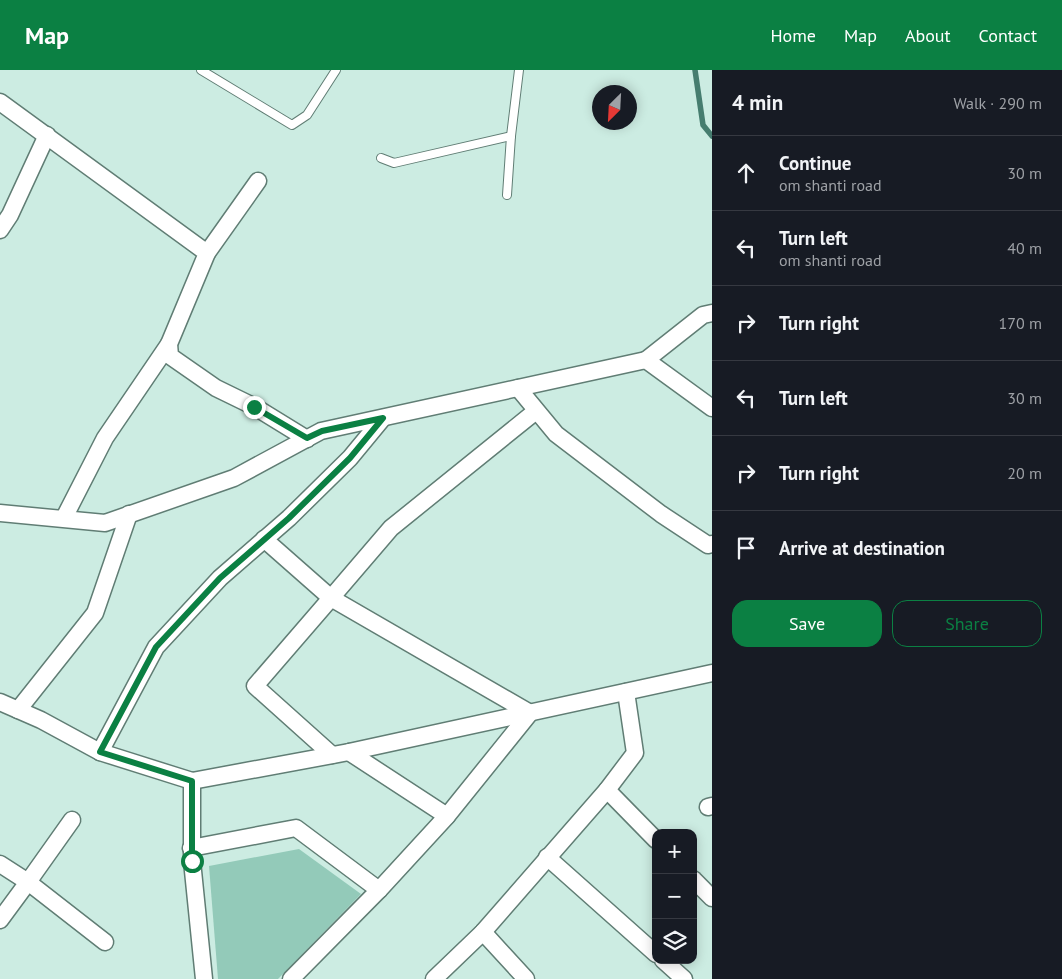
<!DOCTYPE html>
<html lang="en">
<head>
<meta charset="utf-8">
<style>
	body { margin:0; font-family:"PT Sans",sans-serif; background:#242831; color:#f1f3f6 }
	.controls { position:absolute; right:15px; bottom:15px; display:grid; overflow:hidden; border-radius:10px; box-shadow:0 2px 12px #0003 }
	.controls button { width:45px; height:45px; display:grid; place-items:center; padding:0; border:0; border-bottom:1px solid #363941; background:#171b24; color:#f1f3f6; font:25px sans-serif }
	.compass { position:absolute; left:592px; top:15px; width:45px; height:45px; border-radius:50%; background:#171b24; box-shadow:0 2px 12px #0003; rotate:204deg }
	.stop { position:absolute; width:15px; height:15px; margin:-11px; border:4px solid #0b8043; border-radius:50%; background:#fff }
	.stop.end { background:#0b8043; border-color:#fff; box-shadow:0 1px 5px #0008 }
	.list { margin:0; padding:0; list-style:none }
	h2 { display:flex; justify-content:space-between; align-items:center; height:65px; margin:0; padding:0 20px; font-size:21px }
	h2 small { font-size:16px; font-weight:400; color:#9ea1a6 }
	.list li { display:grid; grid-template-columns:32px 1fr auto; gap:15px; align-items:center; box-sizing:border-box; height:75px; padding:0 20px; border-top:1px solid #363941 }
	.list b { display:block; font-size:19px; white-space:nowrap }
	.list p { margin:0; font-size:16px; white-space:nowrap; color:#9ea1a6 }
	.list em { font-size:16px; font-style:normal; color:#9ea1a6 }
	.actions { display:flex; gap:10px; padding:15px 20px }
	.actions a { flex:1; padding:11px 0; border:1px solid #0b8043; border-radius:15px; text-align:center; font-size:18px; color:#0b8043 }
	.actions .main { background:#0b8043; color:#fff }
	.icon { flex:none; width:28px; height:28px; fill:none; stroke:currentColor; stroke-width:2; stroke-linecap:round; stroke-linejoin:round }
	.map { position:relative; flex:none; width:712px; height:909px; overflow:hidden }
	header { display:flex; align-items:center; gap:30px; box-sizing:border-box; height:70px; padding:0 25px; background:#0b8043; color:#fff }
	header strong { font-size:24px }
	nav { display:flex; gap:28px; margin-inline-start:auto; font-size:18px }
	main { display:flex }
	aside { flex:1; background:#171b24 }
	.map>svg:first-child { display:block }
	.green { fill:#93cab9 }
	.lines { fill:none; stroke-linecap:round; stroke-linejoin:round }
	.stream { stroke:#467d6f; stroke-width:5.5 }
	.lane-casing { stroke:#607d74; stroke-width:10 }
	.street-casing { stroke:#607d74; stroke-width:19 }
	.lane { stroke:#fff; stroke-width:8 }
	.street { stroke:#fff; stroke-width:16 }
	.route { stroke:#0b8043; stroke-width:6 }
</style>
</head>
<body>
<header>
<strong>Map</strong>
<nav><a>Home</a><a>Map</a><a>About</a><a>Contact</a></nav>
</header>
<main>
<div class="map">
<svg width="712" height="909" viewBox="0 0 712 909">
	<rect width="100%" height="100%" fill="#ccece2"/>
	<path class="green" d="M 299,779 L 361,824 L 278,909 L 218,909 L 209,796 Z"/>
	<g class="lines">
		<path class="stream" d="M 695,0 L 703,55 L 712,66"/>
		<g class="lane-casing">
			<g id="lane">
				<path d="M 201,0 L 292,55 L 307,45 L 336,0"/>
				<path d="M 381,88 L 394,93 L 511,66"/>
				<path d="M 507,125 L 511,66 L 519,0"/>
			</g>
		</g>
		<g class="street-casing">
			<g id="street">
				<path d="M 0,32 L 207,183 L 169,274 L 170,286 L 216,318 L 255,337 L 307,369"/>
				<path d="M 0,160 L 10,145 L 47,65"/>
				<path d="M 207,183 L 258,111"/>
				<path d="M 646,290 L 703,245 L 712,243"/>
				<path d="M 518,318 L 556,364 L 661,444 L 708,475 L 712,474"/>
				<path d="M 0,443 L 105,453 L 234,408 L 321,361 L 646,290 L 712,338"/>
				<path d="M 64,448 L 105,368 L 169,274"/>
				<path d="M 264,469 L 331,528 L 391,458 L 536,341"/>
				<path d="M 0,632 L 41,650 L 100,682 L 192,711 L 192,791 L 204,909"/>
				<path d="M 18,640 L 95,543 L 129,444"/>
				<path d="M 100,682 L 156,577 L 220,508 L 289,448 L 350,388 L 383,348"/>
				<path d="M 349,682 L 447,746"/>
				<path d="M 332,685 L 255,616 L 331,528 L 530,643 L 447,746 L 379,820"/>
				<path d="M 192,711 L 349,682 L 712,603"/>
				<path d="M 607,720 L 635,683 L 626,622"/>
				<path d="M 708,737 L 712,736"/>
				<path d="M 72,750 L 28,812 L 105,872"/>
				<path d="M 191,778 L 296,758 L 379,820 L 291,909"/>
				<path d="M 547,787 L 656,884"/>
				<path d="M 0,794 L 28,812 L 0,850"/>
				<path d="M 693,809 L 712,828"/>
				<path d="M 483,862 L 526,909"/>
				<path d="M 663,890 L 684,909"/>
				<path d="M 434,909 L 483,862 L 607,720 L 656,770"/>
			</g>
		</g>
		<use href="#lane" class="lane"/>
		<use href="#street" class="street"/>
	</g>
	<g class="lines">
		<path class="route" d="M 192,791 L 192,711 L 100,682 L 156,577 L 220,508 L 289,448 L 350,388 L 383,348 L 322,361 L 307,368 L 254,337"/>
	</g>
</svg>
<div class="controls">
<button>+</button>
<button>−</button>
<button><svg class="icon" aria-label="layers" viewBox="0 0 24 24"><path d="M12 4l9 5-9 5-9-5zM3 14l9 5 9-5"/></svg></button>
</div>
<svg class="compass" viewBox="-18 -18 36 36"><path d="M0-13l5 13h-10z" fill="#e53935"/><path d="M0 13l5-13h-10z" fill="#9ea1a6"/></svg>
<div class="stop" style="left:192px;top:791px"></div>
<div class="stop end" style="left:254px;top:337px"></div>
</div>
<aside>
<h2>4 min<small>Walk · 290 m</small></h2>
<ul class="list">
<li><svg class="icon" aria-label="ahead" viewBox="0 0 24 24"><path d="M12 20V5M6 11l6-6 6 6"/></svg><div><b>Continue</b><p>om shanti road</p></div><em>30 m</em></li>
<li><svg class="icon" aria-label="left" viewBox="0 0 24 24"><path d="M17 20v-9H6M10 6l-5 5 5 5"/></svg><div><b>Turn left</b><p>om shanti road</p></div><em>40 m</em></li>
<li><svg class="icon" aria-label="right" viewBox="0 0 24 24"><path d="M7 20v-9h11M14 6l5 5-5 5"/></svg><div><b>Turn right</b></div><em>170 m</em></li>
<li><svg class="icon" aria-label="left" viewBox="0 0 24 24"><path d="M17 20v-9H6M10 6l-5 5 5 5"/></svg><div><b>Turn left</b></div><em>30 m</em></li>
<li><svg class="icon" aria-label="right" viewBox="0 0 24 24"><path d="M7 20v-9h11M14 6l5 5-5 5"/></svg><div><b>Turn right</b></div><em>20 m</em></li>
<li><svg class="icon" aria-label="arrive" viewBox="0 0 24 24"><path d="M6 21V4h12l-3 4 3 4H6"/></svg><div><b>Arrive at destination</b></div></li>
</ul>
<div class="actions"><a class="main">Save</a><a>Share</a></div>
</aside>
</main>
</body>
</html>
